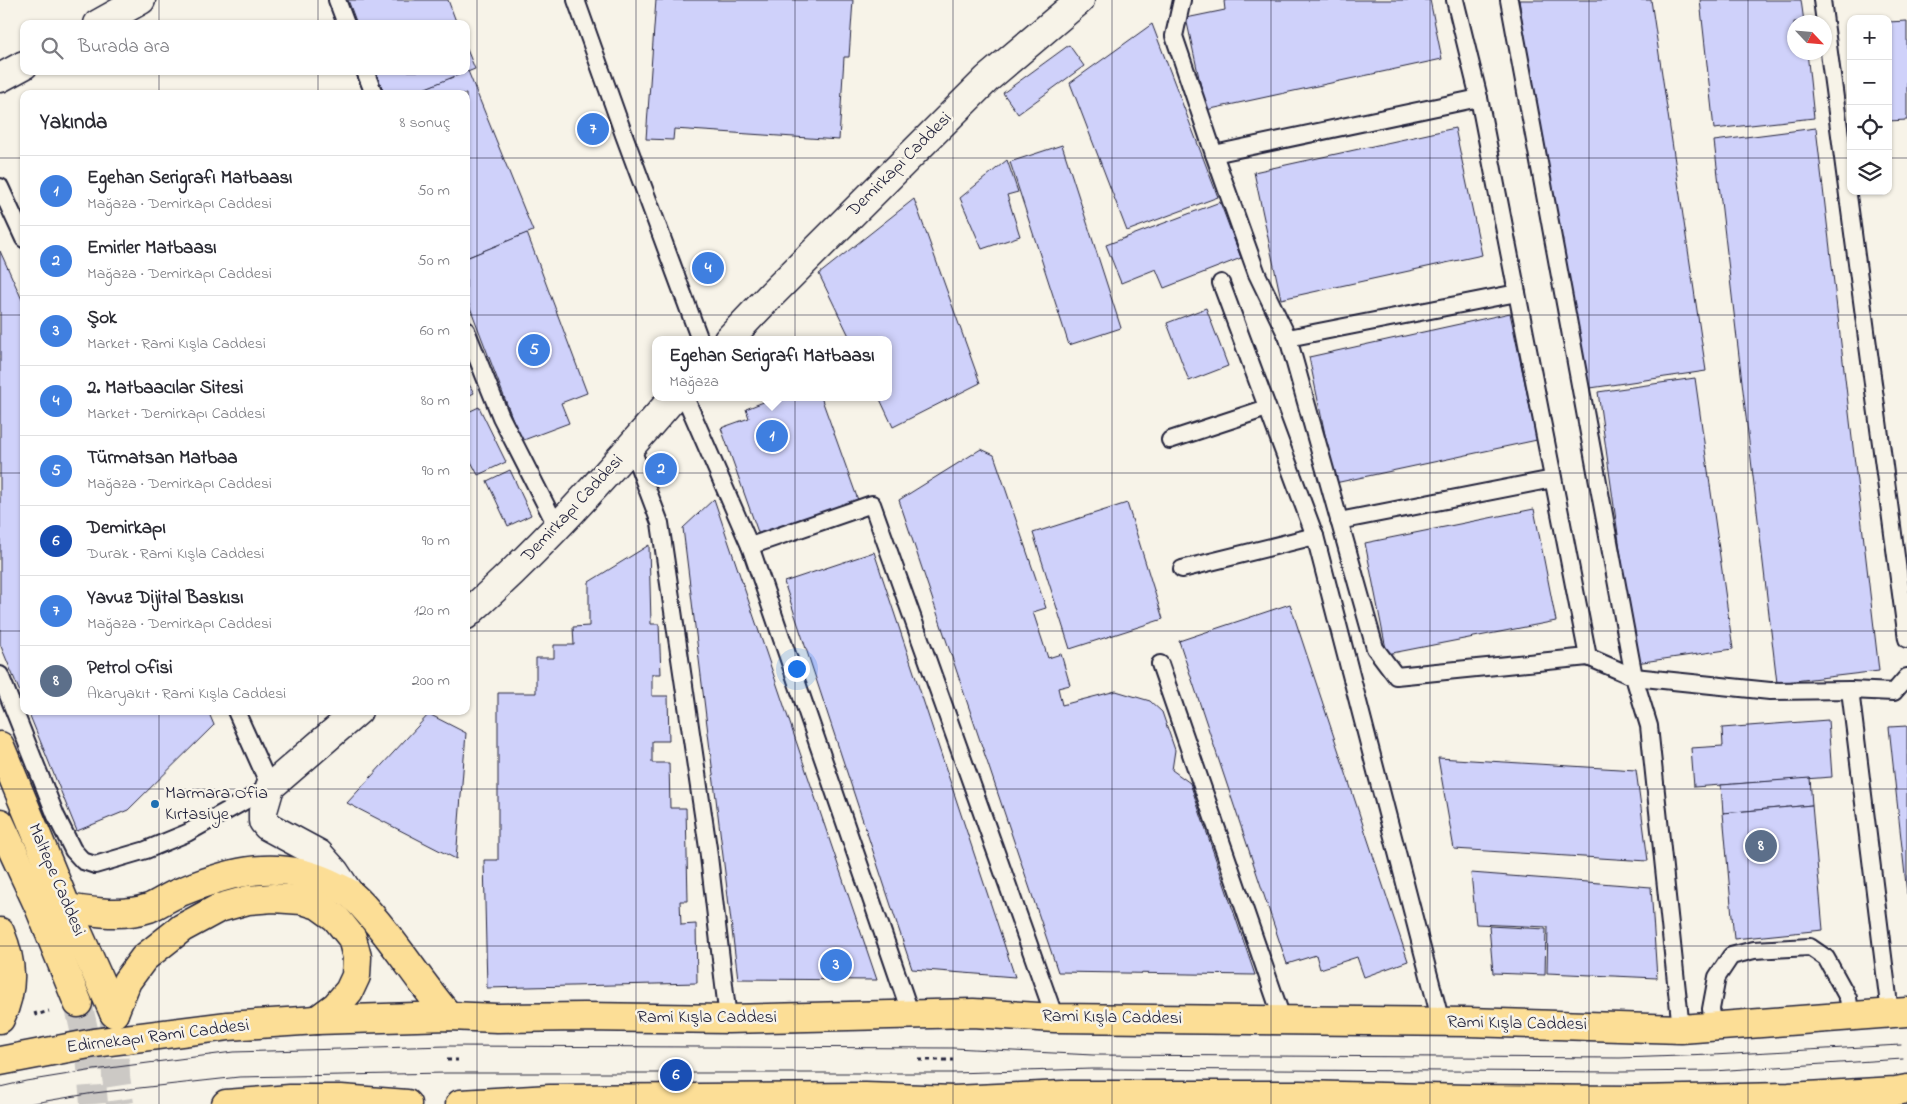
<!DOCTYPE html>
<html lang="tr">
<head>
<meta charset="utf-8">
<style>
	body { margin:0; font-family:"Indie Flower",sans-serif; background:#f7f7f7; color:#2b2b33 }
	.controls { position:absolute; right:15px; top:15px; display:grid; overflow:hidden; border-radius:10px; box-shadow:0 1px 4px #0004 }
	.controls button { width:45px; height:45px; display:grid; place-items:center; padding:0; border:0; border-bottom:1px solid #e1e1e2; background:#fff; color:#2b2b33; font:25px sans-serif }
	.compass { position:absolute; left:1787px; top:15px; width:45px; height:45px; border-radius:50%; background:#fff; box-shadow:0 1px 4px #0004; rotate:116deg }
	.you { position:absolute; left:796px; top:668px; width:18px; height:18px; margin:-12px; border:4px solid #fff; border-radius:50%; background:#1a73e8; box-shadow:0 0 0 8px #1a73e833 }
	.badge { display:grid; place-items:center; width:32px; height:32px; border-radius:50%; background:#1f6fb2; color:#fff; font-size:16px; font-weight:700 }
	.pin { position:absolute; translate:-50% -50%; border:2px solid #fff; box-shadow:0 1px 5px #0006 }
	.popup { position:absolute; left:652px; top:336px; width:240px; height:65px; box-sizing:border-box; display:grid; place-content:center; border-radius:10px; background:#fff; filter:drop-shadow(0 1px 4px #0005); font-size:16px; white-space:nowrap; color:#7c7c81 }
	.popup b { font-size:19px; color:#2b2b33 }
	.popup::after { content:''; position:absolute; left:50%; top:100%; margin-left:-10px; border:10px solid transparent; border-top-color:#fff }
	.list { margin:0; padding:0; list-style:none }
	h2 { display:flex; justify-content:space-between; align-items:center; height:65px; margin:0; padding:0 20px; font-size:21px }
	h2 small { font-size:16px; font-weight:400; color:#7c7c81 }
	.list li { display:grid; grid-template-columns:32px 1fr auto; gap:15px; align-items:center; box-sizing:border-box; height:70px; padding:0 20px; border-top:1px solid #e1e1e2 }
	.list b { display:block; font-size:19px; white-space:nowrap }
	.list p { margin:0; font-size:16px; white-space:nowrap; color:#7c7c81 }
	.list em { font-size:16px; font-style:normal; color:#7c7c81 }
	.icon { flex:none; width:28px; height:28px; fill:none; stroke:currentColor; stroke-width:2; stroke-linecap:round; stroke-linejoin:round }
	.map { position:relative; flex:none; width:1907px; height:1104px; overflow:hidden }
	.search { position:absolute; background:#fff; box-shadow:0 1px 4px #0004; left:20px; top:20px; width:450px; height:55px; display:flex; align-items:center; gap:12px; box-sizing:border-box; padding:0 18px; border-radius:10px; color:#7c7c81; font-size:19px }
	.panel { position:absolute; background:#fff; box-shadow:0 1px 4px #0004; left:20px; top:90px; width:450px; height:625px; border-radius:10px }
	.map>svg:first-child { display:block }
	.building { fill:#cfd1fa; stroke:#22223b }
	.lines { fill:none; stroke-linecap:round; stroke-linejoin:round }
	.primary-tunnel { stroke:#ccc9c5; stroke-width:28; stroke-dasharray:28 14; stroke-linecap:butt }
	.service-casing { stroke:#22223b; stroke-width:20 }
	.tertiary-casing { stroke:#22223b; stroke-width:31 }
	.secondary-casing { stroke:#22223b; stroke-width:31 }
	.primary-casing { stroke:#22223b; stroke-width:31 }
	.path { stroke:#22223b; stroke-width:3; stroke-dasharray:4 4; stroke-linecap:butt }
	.service { stroke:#f7f3e8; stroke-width:16 }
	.tertiary { stroke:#f7f3e8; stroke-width:28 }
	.secondary { stroke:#f7f3e8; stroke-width:28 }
	.primary { stroke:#fcde96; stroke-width:28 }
	.tram { stroke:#22223b; stroke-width:1 }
	.grid { fill:none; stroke:#22223b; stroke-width:1; stroke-opacity:0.55 }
	.poi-dot { fill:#1f6fb2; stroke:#f7f3e8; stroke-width:2 }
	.labels { text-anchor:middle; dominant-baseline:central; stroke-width:5; stroke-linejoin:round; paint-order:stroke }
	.street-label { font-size:18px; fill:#22223b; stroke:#f7f3e8 }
	.poi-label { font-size:18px; fill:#22223b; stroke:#f7f3e8; text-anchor:start }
</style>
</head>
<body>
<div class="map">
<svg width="1907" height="1104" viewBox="0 0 1907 1104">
	<rect width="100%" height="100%" fill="#f7f3e8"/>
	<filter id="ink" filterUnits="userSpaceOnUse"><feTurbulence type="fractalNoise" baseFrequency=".02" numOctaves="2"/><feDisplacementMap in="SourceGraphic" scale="10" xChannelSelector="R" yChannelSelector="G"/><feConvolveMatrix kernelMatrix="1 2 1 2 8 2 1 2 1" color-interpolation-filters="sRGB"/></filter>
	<g filter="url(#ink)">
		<g class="building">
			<path d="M 348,0 L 448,0 L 457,24 L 357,24 Z"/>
			<path d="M 656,0 L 853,0 L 849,57 L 844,57 L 839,140 L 674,129 L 673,140 L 646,139 Z"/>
			<path d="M 1228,0 L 1430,0 L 1442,59 L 1206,110 L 1186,18 L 1225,10 L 1224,1 Z"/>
			<path d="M 1519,0 L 1651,0 L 1706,371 L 1577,390 Z"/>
			<path d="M 1700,0 L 1801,0 L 1804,22 L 1794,22 L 1794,52 L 1807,52 L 1814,118 L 1714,129 Z"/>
			<path d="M 1907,21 L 1907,120 L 1888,121 L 1888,22 Z"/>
			<path d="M 1152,24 L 1218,197 L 1127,231 L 1070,83 Z"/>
			<path d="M 1069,45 L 1084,66 L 1018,114 L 1003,93 Z"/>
			<path d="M 466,47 L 475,69 L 411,94 L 384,94 L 376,71 L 466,71 Z"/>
			<path d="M 468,71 L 533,231 L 466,258 L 466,94 L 411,94 Z"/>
			<path d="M 1455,128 L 1482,255 L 1281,299 L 1254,172 Z"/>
			<path d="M 1816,128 L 1879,671 L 1777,683 L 1714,141 Z"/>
			<path d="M 1062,145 L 1121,328 L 1069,345 L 1010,162 Z"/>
			<path d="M 1007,160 L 1018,192 L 1007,195 L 1020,236 L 982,249 L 960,198 Z"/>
			<path d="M 914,199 L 980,383 L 893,427 L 879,397 L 888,397 L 888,340 L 851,340 L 819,274 Z"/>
			<path d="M 1220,202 L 1241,258 L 1164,288 L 1156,269 L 1121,283 L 1106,245 Z"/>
			<path d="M 527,233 L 587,393 L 561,403 L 569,423 L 521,441 L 466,297 L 466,258 Z"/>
			<path d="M 0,251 L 24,304 L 24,702 L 0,644 Z"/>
			<path d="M 1206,308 L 1228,366 L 1189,381 L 1167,323 Z"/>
			<path d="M 1510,313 L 1537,440 L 1335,483 L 1309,357 Z"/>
			<path d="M 1695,378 L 1733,649 L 1636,663 L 1598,392 Z"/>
			<path d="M 466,379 L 474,393 L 466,397 Z"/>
			<path d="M 764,397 L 821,397 L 858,500 L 759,535 L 721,428 L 749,418 L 746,409 L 766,401 Z"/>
			<path d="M 479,407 L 506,462 L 478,475 L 466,452 L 466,413 Z"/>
			<path d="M 981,449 L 994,455 L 1046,608 L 1033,612 L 1048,658 L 1061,654 L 1070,685 L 1058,688 L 1062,705 L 1116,691 L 1150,701 L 1162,712 L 1175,750 L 1172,770 L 1190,783 L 1255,975 L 1058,972 L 899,500 Z"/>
			<path d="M 510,470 L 531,515 L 508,526 L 487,481 Z"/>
			<path d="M 714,499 L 877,980 L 738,979 L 683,528 Z"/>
			<path d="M 1127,503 L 1163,619 L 1070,649 L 1033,533 Z"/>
			<path d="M 1534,509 L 1556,621 L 1387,654 L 1365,543 Z"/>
			<path d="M 649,545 L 651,624 L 659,624 L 661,674 L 652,674 L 652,696 L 668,696 L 669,741 L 652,741 L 652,763 L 669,763 L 670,808 L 686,808 L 688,901 L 680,901 L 681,925 L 696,924 L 697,983 L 487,988 L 484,860 L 498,860 L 498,693 L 536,693 L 536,658 L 554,658 L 554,645 L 574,645 L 573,627 L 589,626 L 589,582 Z"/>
			<path d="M 874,552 L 1015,977 L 912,969 L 784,582 Z"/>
			<path d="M 1290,604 L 1408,961 L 1364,977 L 1357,957 L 1320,969 L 1316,955 L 1287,964 L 1179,641 Z"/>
			<path d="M 28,711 L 208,711 L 214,725 L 128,810 L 77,831 Z"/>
			<path d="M 429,714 L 466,733 L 456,859 L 347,803 Z"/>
			<path d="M 1828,720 L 1832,777 L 1694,787 L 1691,748 L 1723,746 L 1722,728 Z"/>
			<path d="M 1907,726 L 1907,894 L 1889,727 Z"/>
			<path d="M 1438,758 L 1636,770 L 1648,861 L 1454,849 Z"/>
			<path d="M 1810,778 L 1812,805 L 1723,813 L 1721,785 Z"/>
			<path d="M 1812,805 L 1823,930 L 1734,939 L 1723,813 Z"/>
			<path d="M 1471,873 L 1651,887 L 1657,978 L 1547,973 L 1548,927 L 1476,924 Z"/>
			<path d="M 1489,926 L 1546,929 L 1545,975 L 1493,973 Z"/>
		</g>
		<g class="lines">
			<g class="primary-tunnel">
				<path d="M 78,1003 L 90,1056 L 94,1104"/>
				<path d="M 114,1016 L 116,1077 L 120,1104"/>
			</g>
			<g class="service-casing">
				<g id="service">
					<path d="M 337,0 L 346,24"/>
					<path d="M 576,0 L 624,135 L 700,340"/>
					<path d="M 1182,0 L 1174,36 L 1214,154 L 1257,274 L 1288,338 L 1517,293"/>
					<path d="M 1455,0 L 1479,98 L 1588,657"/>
					<path d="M 1509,0 L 1634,677 L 1649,726 L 1681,1029"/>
					<path d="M 1822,0 L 1907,639"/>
					<path d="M 365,71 L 374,94"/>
					<path d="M 1214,154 L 1479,98"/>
					<path d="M 0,187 L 24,239"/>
					<path d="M 1221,283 L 1315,536"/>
					<path d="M 466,330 L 501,417 L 557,527"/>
					<path d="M 1288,338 L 1375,648 L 1396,676 L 1588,657 L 1634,677 L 1770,691 L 1850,690 L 1894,692 L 1907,677"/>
					<path d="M 685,397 L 750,546 L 911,1015"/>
					<path d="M 1170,440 L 1267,408"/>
					<path d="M 631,446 L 660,523 L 708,848 L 728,1019"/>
					<path d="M 1339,521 L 1553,479"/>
					<path d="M 750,546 L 872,504 L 1055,1018"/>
					<path d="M 1182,569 L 1315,536 L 1441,1022"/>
					<path d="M 1160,664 L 1283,1021"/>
					<path d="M 0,675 L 56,816 L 73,850 L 83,861 L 95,865 L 146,850 L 187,833 L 270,787 L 236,711"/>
					<path d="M 1850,690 L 1890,1013"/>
					<path d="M 1714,1027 L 1711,1009 L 1717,977 L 1731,956 L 1754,950 L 1810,947 L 1826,958 L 1848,998 L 1851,1017"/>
				</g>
			</g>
			<g class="tertiary-casing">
				<g id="tertiary">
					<path d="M 728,340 L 772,294 L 987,79 L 1080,0"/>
					<path d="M 466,615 C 542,548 608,473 674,397"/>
					<path d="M 349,893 L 335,872 L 319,854 L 267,826 L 263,821 L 263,811 L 270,787 L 358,711"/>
				</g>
			</g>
			<g class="secondary-casing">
				<g id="secondary">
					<path d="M 98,24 L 141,0"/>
					<path d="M 0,78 L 24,65"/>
				</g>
			</g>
			<g class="primary-casing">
				<g id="primary">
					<path d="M 0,746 L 67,908 L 114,1013"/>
					<path d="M 0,823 L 39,907 L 78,1003"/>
					<path d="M 67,908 C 93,912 122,917 149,908 C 161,903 171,895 183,891 C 232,871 278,859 329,883 C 335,886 343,889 349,893 C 359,900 367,911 375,920 C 401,951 423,986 449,1016"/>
					<path d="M 0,932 C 13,964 14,988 0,1019"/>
					<path d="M 114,1013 L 127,981 L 144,958 L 182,928 L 219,908 L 248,900 L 273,898 L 302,900 L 318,905 L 336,918 L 352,938 L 357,957 L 356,976 L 349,991 L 336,1006 L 317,1020"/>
					<path d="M 0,1061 L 94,1043 L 228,1026 L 317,1020 L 449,1016 L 497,1018 L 584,1017 L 728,1019 L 973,1013 L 1055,1018 L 1468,1022 L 1681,1029 L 1907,1012"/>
					<path d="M 226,1104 L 290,1099 L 341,1099 L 407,1104"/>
					<path d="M 460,1104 L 550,1099 L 865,1097 L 954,1100 L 1063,1095 L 1299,1095 L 1469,1099 L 1635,1100 L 1789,1097 L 1896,1091 L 1907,1089"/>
				</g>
			</g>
			<g class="path">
				<path d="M 35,1012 L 36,1015 L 49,1011"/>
				<path d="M 447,1060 L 458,1060"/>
				<path d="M 919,1060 L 953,1060"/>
			</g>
			<use href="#service" class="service"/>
			<use href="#tertiary" class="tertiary"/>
			<use href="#secondary" class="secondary"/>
			<use href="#primary" class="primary"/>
			<g class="tram">
				<path d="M 0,1087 L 26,1081 L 94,1070 L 233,1052 L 447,1046 L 953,1048 L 1093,1055 L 1620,1058 L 1713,1055 L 1901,1045"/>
				<path d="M 28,1104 L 94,1093 L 239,1077 L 446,1073 L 953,1073 L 1092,1069 L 1622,1072 L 1713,1071 L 1903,1059"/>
			</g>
		</g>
	</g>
	<path class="grid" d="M 159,0 L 159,24M 318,0 L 318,24M 477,0 L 477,1104M 636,0 L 636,1104M 795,0 L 795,1104M 953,0 L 953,1104M 1112,0 L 1112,1104M 1271,0 L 1271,1104M 1430,0 L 1430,1104M 1589,0 L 1589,1104M 1748,0 L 1748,1104M 159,71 L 159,94M 318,71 L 318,94M 0,158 L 24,158M 466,158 L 1851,158M 1888,158 L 1907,158M 0,315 L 24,315M 466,315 L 1907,315M 0,473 L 24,473M 466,473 L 1907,473M 0,631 L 24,631M 466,631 L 1907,631M 159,711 L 159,1104M 318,711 L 318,1104M 0,789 L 1907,789M 0,946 L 1907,946"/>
	<circle class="poi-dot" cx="155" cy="804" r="5"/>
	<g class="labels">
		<g class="street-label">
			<text transform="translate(900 165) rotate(-45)">Demirkapı Caddesi</text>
			<text transform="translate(573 509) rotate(-47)">Demirkapı Caddesi</text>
			<text transform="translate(56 880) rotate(67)">Maltepe Caddesi</text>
			<text x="707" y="1018">Rami Kışla Caddesi</text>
			<text transform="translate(1112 1018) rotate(1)">Rami Kışla Caddesi</text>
			<text transform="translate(1517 1024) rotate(1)">Rami Kışla Caddesi</text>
			<text transform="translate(158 1037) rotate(-7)">Edirnekapı Rami Caddesi</text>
		</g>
		<g class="poi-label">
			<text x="165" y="794">Marmara Ofia<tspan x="165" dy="21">Kırtasiye</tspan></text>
		</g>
	</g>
</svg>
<div class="controls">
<button>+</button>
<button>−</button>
<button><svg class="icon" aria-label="locate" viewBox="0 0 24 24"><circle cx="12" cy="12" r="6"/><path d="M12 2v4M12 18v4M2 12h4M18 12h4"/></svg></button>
<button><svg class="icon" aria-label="layers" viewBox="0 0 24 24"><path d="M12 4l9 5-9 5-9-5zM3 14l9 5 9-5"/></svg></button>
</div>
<svg class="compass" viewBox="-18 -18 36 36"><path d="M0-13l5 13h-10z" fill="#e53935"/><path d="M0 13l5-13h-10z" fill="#7c7c81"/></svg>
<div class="you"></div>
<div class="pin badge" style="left:772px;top:436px;background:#3f7fe0">1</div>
<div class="popup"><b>Egehan Serigrafı Matbaası</b>Mağaza</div>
<div class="pin badge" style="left:661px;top:469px;background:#3f7fe0">2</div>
<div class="pin badge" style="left:836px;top:965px;background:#3f7fe0">3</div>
<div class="pin badge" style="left:708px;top:268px;background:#3f7fe0">4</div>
<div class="pin badge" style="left:534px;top:350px;background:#3f7fe0">5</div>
<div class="pin badge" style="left:676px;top:1075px;background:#1a4fb4">6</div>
<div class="pin badge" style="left:593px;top:129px;background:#3f7fe0">7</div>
<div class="pin badge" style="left:1761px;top:846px;background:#5c6f8a">8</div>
<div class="search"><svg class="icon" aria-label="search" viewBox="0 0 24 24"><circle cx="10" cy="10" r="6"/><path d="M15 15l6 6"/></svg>Burada ara</div>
<section class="panel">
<h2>Yakında<small>8 sonuç</small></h2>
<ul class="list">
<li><span class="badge" style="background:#3f7fe0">1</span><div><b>Egehan Serigrafı Matbaası</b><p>Mağaza · Demirkapı Caddesi</p></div><em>50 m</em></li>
<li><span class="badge" style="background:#3f7fe0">2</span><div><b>Emirler Matbaası</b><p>Mağaza · Demirkapı Caddesi</p></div><em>50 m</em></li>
<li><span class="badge" style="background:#3f7fe0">3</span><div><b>Şok</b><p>Market · Rami Kışla Caddesi</p></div><em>60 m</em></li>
<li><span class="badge" style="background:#3f7fe0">4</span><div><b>2. Matbaacılar Sitesi</b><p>Market · Demirkapı Caddesi</p></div><em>80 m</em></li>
<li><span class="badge" style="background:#3f7fe0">5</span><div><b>Türmatsan Matbaa</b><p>Mağaza · Demirkapı Caddesi</p></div><em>90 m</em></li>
<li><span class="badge" style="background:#1a4fb4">6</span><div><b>Demirkapı</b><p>Durak · Rami Kışla Caddesi</p></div><em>90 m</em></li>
<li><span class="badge" style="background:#3f7fe0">7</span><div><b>Yavuz Dijital Baskısı</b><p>Mağaza · Demirkapı Caddesi</p></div><em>120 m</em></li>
<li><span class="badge" style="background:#5c6f8a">8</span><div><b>Petrol Ofisi</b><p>Akaryakıt · Rami Kışla Caddesi</p></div><em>200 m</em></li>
</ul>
</section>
</div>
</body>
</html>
